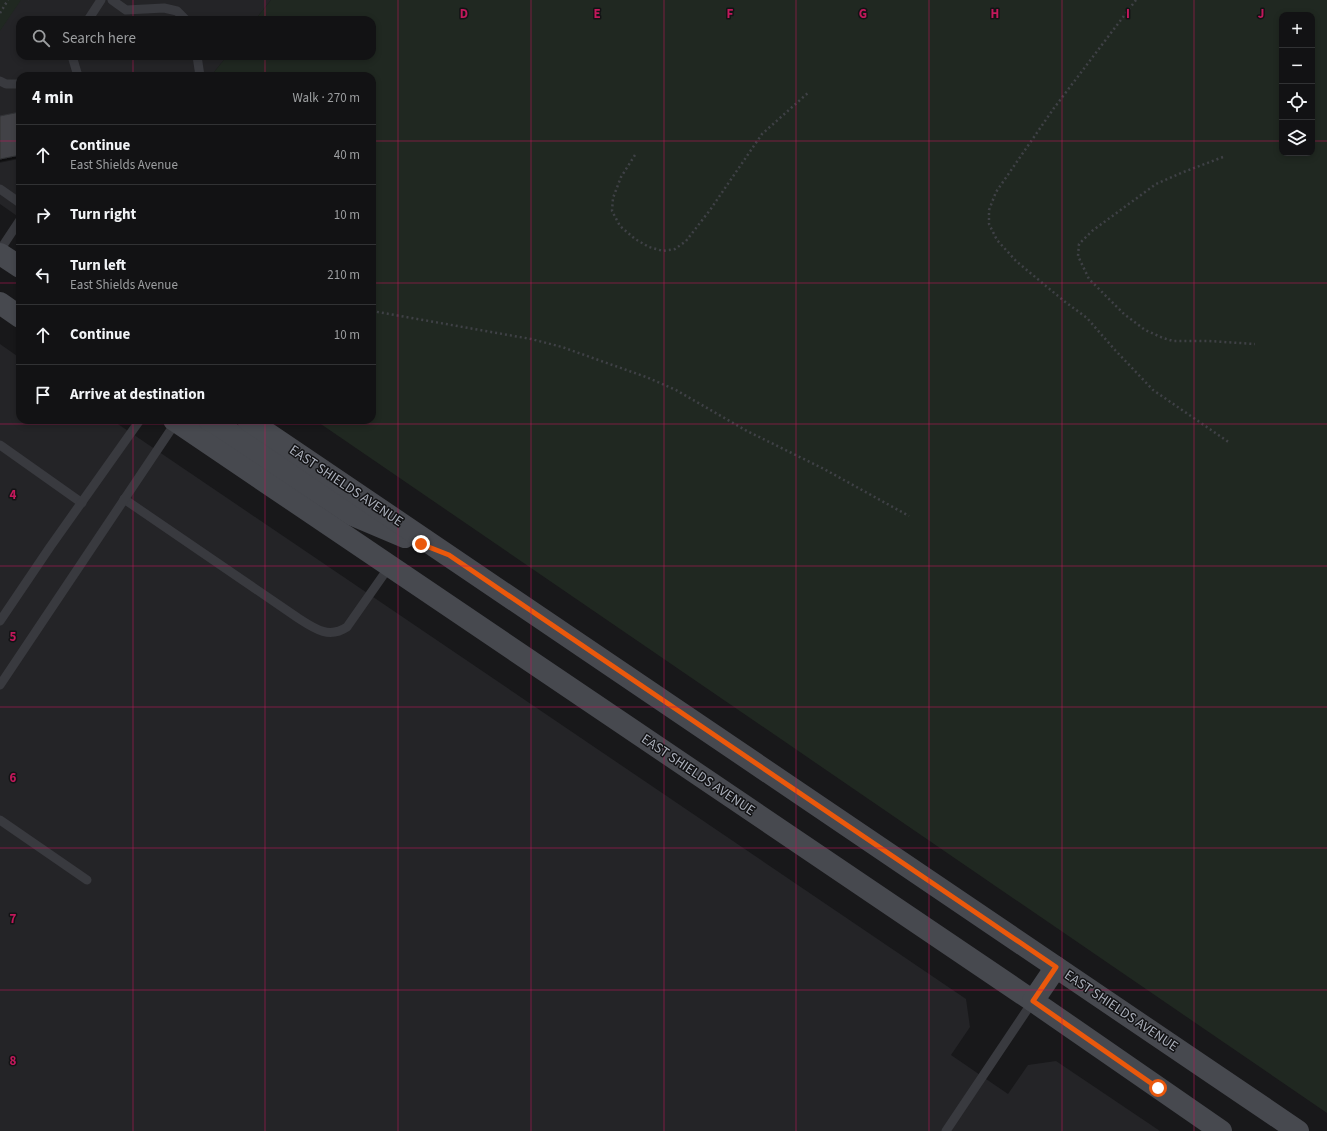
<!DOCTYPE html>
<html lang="en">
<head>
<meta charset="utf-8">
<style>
	body { margin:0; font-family:"Source Sans 3",sans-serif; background:#1b1b1d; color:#f1f3f6 }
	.controls { position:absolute; right:12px; top:12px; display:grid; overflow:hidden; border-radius:8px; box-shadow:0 2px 6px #0003 }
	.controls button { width:36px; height:36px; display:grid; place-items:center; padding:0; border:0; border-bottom:1px solid #313234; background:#121214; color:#f1f3f6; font:20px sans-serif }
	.stop { position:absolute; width:12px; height:12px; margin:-9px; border:3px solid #ea580c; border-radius:50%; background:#fff }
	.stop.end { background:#ea580c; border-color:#fff; box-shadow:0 1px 4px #0008 }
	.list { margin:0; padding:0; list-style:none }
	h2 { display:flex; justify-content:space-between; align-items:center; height:52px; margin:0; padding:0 16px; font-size:17px }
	h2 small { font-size:13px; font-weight:400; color:#9c9ea0 }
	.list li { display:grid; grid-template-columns:26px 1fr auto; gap:12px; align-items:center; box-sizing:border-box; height:60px; padding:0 16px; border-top:1px solid #313234 }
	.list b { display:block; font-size:15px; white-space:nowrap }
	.list p { margin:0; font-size:13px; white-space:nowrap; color:#9c9ea0 }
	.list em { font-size:13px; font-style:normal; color:#9c9ea0 }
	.icon { flex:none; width:22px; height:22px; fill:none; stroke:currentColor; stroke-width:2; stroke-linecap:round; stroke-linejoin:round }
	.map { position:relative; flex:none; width:1327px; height:1131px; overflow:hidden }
	.search { position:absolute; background:#121214; box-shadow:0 2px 6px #0003; left:16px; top:16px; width:360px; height:44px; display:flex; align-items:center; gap:10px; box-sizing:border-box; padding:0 14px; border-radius:12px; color:#9c9ea0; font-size:15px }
	.panel { position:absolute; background:#121214; box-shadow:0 2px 6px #0003; left:16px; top:72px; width:360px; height:352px; border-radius:12px }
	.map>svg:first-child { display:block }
	.built { fill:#242427 }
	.green { fill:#202821; fill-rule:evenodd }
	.building { fill:#424347; stroke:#323236; filter:url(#shadow) }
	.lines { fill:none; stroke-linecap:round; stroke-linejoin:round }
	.path { stroke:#3f4146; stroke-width:2.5; stroke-dasharray:2 3; stroke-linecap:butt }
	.service { stroke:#393a3f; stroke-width:9 }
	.secondary { stroke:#47494f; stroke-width:22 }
	.route { stroke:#ea580c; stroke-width:5 }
	.grid { fill:none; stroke:#c2185b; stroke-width:1; stroke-opacity:0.55 }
	.labels { text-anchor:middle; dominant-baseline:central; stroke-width:3; stroke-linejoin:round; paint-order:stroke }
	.street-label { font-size:14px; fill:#aaafba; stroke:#131315 }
	.grid-label { font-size:13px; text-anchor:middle; font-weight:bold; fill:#c2185b; stroke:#131315; stroke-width:3; stroke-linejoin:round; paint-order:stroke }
</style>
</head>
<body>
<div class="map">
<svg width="1327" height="1131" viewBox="0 0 1327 1131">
	<defs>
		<filter id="shadow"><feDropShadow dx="-3.5" dy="3.5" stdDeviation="0" flood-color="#0009"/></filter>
	</defs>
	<rect width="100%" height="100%" fill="#18181a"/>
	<g class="built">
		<path d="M 20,0 L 271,0 L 255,20 L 20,20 L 20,56 L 227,56 L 211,76 L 20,76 L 20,218 L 0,204 L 0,30 Z"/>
		<path d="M 0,344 L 20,358 L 20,420 L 112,420 L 966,999 L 970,1027 L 951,1055 L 1008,1094 L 1028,1065 L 1056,1061 L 1160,1131 L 0,1131 Z"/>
	</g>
	<g class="green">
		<path d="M 0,0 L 21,0 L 0,31 Z"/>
		<path d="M 271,0 L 1327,0 L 1327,1113 L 315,420 L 372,420 L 372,76 L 211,76 L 227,56 L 372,56 L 372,20 L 255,20 ZM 1282,15 L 1312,15 L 1312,153 L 1282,153 Z"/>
	</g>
	<path class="building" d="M 20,112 L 20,155 L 0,159 L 0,116 Z"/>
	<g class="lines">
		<g class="path">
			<path d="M 1136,0 L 1054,108 L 996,192 L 989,210 L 989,224 L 997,240 L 1016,261 L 1064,301 L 1087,318 L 1115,350 L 1153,390 L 1230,443"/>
			<path d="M 0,13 L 8,0"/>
			<path d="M 635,155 L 621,177 L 613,198 L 612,211 L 620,226 L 635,239 L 649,247 L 663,251 L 675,249 L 686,241 L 710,210 L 762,134 L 809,92"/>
			<path d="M 1223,157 L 1181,173 L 1156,184 L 1092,231 L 1079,244 L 1078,256 L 1089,279 L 1124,314 L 1145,330 L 1163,338 L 1173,341 L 1209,341 L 1255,344"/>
			<path d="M 372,311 L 531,339 L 562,347 L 646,377 L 676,390 L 747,431 L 824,469 L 909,516"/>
		</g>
		<g class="service">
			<path d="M 112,0 L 126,10 L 164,8 L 177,11 L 186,20"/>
			<path d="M 88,20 L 101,0"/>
			<path d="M 72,56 L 78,76"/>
			<path d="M 197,56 L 200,76"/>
			<path d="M 0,81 L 6,84 L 20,84"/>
			<path d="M 0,189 L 20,203"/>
			<path d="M 0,250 L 20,220"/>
			<path d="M 0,445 L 82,503"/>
			<path d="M 124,499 L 298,618 C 315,629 329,639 347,627 L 389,567"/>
			<path d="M 0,621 L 50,547 L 140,420"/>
			<path d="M 0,685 L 176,422"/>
			<path d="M 0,820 L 87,880"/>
			<path d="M 946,1131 L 1033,1001"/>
		</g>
		<g class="secondary">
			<path d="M 0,254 L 20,267"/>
			<path d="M 0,303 L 20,317"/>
			<path d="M 174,420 L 1033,1001 L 1221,1131"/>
			<path d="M 209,420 L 217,424 L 353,515 L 405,537"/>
			<path d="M 248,420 L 1298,1131"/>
			<path d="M 1033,1001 L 1056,967"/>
		</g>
	</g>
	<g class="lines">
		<path class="route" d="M 421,544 L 449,555 L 1056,967 L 1033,1001 L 1158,1088"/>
	</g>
	<path class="grid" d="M 133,0 L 133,20M 265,0 L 265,20M 398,0 L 398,1131M 531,0 L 531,1131M 664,0 L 664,1131M 796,0 L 796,1131M 929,0 L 929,1131M 1062,0 L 1062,1131M 1194,0 L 1194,1131M 133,56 L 133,76M 265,56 L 265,76M 0,141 L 20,141M 372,141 L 1282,141M 1312,141 L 1327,141M 0,283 L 20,283M 372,283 L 1327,283M 133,420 L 133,1131M 265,420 L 265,1131M 0,424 L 1327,424M 0,566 L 1327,566M 0,707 L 1327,707M 0,848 L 1327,848M 0,990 L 1327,990"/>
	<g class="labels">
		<g class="street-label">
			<text transform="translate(346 486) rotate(34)">EAST SHIELDS AVENUE</text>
			<text transform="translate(698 775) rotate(34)">EAST SHIELDS AVENUE</text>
			<text transform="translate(1121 1011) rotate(34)">EAST SHIELDS AVENUE</text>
		</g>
	</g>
	<g class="grid-label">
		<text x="464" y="18">D</text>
		<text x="597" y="18">E</text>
		<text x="730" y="18">F</text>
		<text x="863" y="18">G</text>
		<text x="995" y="18">H</text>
		<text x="1128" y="18">I</text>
		<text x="1261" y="18">J</text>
		<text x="13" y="499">4</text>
		<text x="13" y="641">5</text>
		<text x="13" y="782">6</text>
		<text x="13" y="923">7</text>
		<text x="13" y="1065">8</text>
	</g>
</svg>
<div class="controls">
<button>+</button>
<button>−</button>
<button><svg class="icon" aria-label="locate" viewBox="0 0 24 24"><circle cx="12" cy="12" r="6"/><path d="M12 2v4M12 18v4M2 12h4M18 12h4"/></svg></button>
<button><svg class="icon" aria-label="layers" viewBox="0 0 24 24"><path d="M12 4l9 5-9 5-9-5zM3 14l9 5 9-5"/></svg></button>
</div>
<div class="stop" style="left:1158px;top:1088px"></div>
<div class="stop end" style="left:421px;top:544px"></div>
<div class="search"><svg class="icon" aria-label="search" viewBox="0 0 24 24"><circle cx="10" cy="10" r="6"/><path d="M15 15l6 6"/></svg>Search here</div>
<section class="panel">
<h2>4 min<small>Walk · 270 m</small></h2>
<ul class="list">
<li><svg class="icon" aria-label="ahead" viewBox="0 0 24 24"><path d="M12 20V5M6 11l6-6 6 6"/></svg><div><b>Continue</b><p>East Shields Avenue</p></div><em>40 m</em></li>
<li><svg class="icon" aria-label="right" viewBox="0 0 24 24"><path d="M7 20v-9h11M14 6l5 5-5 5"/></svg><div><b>Turn right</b></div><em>10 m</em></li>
<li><svg class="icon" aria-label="left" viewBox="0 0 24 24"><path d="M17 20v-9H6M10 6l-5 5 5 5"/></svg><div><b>Turn left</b><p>East Shields Avenue</p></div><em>210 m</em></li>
<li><svg class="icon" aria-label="ahead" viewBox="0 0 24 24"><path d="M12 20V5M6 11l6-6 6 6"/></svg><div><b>Continue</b></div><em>10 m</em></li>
<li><svg class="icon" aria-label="arrive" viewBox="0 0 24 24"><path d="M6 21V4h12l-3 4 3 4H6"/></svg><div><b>Arrive at destination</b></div></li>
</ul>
</section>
</div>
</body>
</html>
